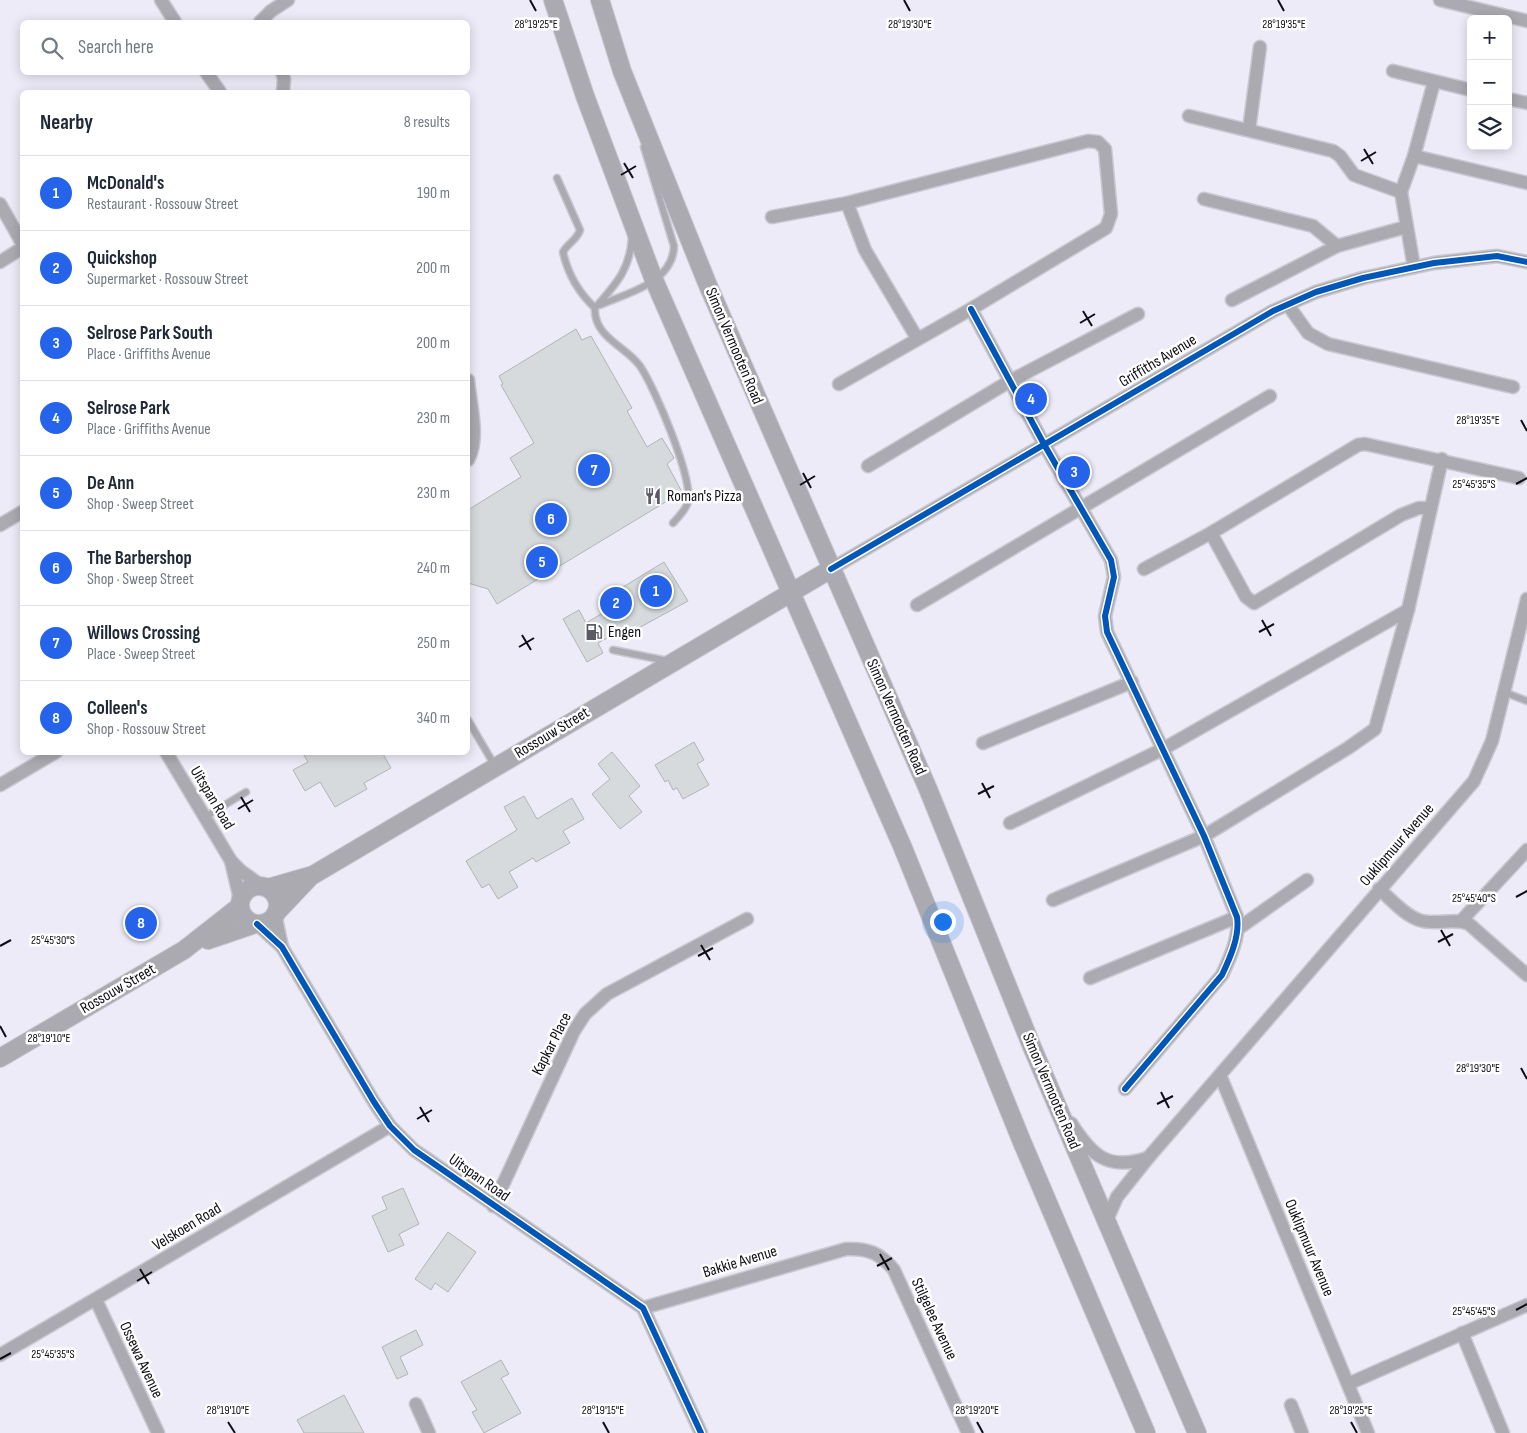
<!DOCTYPE html>
<html lang="en">
<head>
<meta charset="utf-8">
<style>
	body { margin:0; font-family:"Sofia Sans Condensed",sans-serif; background:#f6f6f7; color:#1f2937 }
	.controls { position:absolute; right:15px; top:15px; display:grid; overflow:hidden; border-radius:8px; box-shadow:0 2px 12px #0003 }
	.controls button { width:45px; height:45px; display:grid; place-items:center; padding:0; border:0; border-bottom:1px solid #e0e1e3; background:#fff; color:#1f2937; font:25px sans-serif }
	.you { position:absolute; left:942px; top:921px; width:18px; height:18px; margin:-12px; border:4px solid #fff; border-radius:50%; background:#1a73e8; box-shadow:0 0 0 8px #1a73e833 }
	.badge { display:grid; place-items:center; width:32px; height:32px; border-radius:50%; background:#2563eb; color:#fff; font-size:16px; font-weight:700 }
	.pin { position:absolute; translate:-50% -50%; border:2px solid #fff; box-shadow:0 1px 5px #0006 }
	.list { margin:0; padding:0; list-style:none }
	h2 { display:flex; justify-content:space-between; align-items:center; height:65px; margin:0; padding:0 20px; font-size:21px }
	h2 small { font-size:16px; font-weight:400; color:#747a83 }
	.list li { display:grid; grid-template-columns:32px 1fr auto; gap:15px; align-items:center; box-sizing:border-box; height:75px; padding:0 20px; border-top:1px solid #e0e1e3 }
	.list b { display:block; font-size:19px; white-space:nowrap }
	.list p { margin:0; font-size:16px; white-space:nowrap; color:#747a83 }
	.list em { font-size:16px; font-style:normal; color:#747a83 }
	.icon { flex:none; width:28px; height:28px; fill:none; stroke:currentColor; stroke-width:2; stroke-linecap:round; stroke-linejoin:round }
	.map { position:relative; flex:none; width:1527px; height:1433px; overflow:hidden }
	.search { position:absolute; background:#fff; box-shadow:0 2px 12px #0003; left:20px; top:20px; width:450px; height:55px; display:flex; align-items:center; gap:12px; box-sizing:border-box; padding:0 18px; border-radius:8px; color:#747a83; font-size:19px }
	.panel { position:absolute; background:#fff; box-shadow:0 2px 12px #0003; left:20px; top:90px; width:450px; height:665px; border-radius:8px }
	.map>svg:first-child { display:block }
	.building { fill:#d6dadc; stroke:#b2b5b7 }
	.lines { fill:none; stroke-linecap:round; stroke-linejoin:round }
	.lane-casing { stroke:#c9c8d2; stroke-width:9 }
	.street-casing { stroke:#c9c8d2; stroke-width:15 }
	.secondary-casing { stroke:#c9c8d2; stroke-width:20 }
	.lane { stroke:#abaab0; stroke-width:6 }
	.street { stroke:#abaab0; stroke-width:12 }
	.secondary { stroke:#abaab1; stroke-width:18 }
	.cycleway-casing { stroke:#fff; stroke-width:9 }
	.cycleway { stroke:#0057b8; stroke-width:6 }
	.ticks { fill:none; stroke:#0f0e17; stroke-width:2 }
	.labels { text-anchor:middle; dominant-baseline:central; stroke-width:5; stroke-linejoin:round; paint-order:stroke }
	.street-label { font-size:16px; fill:#0f0e17; stroke:#fff }
	.poi-label { font-size:16px; fill:#0f0e17; stroke:#fff; text-anchor:start }
	.ticks-label { font-size:12px; text-anchor:middle; fill:#0f0e17; stroke:#fff; stroke-width:5; stroke-linejoin:round; paint-order:stroke }
</style>
</head>
<body>
<div class="map">
<svg width="1527" height="1433" viewBox="0 0 1527 1433">
	<rect width="100%" height="100%" fill="#ecebf7"/>
	<g class="building">
		<path d="M 576,329 L 582,340 L 591,336 L 632,408 L 627,411 L 647,447 L 662,438 L 674,458 L 667,464 L 682,492 L 497,604 L 488,589 L 468,583 L 468,510 L 521,477 L 510,458 L 534,443 L 501,385 L 503,384 L 499,376 Z"/>
		<path d="M 664,562 L 688,601 L 626,635 L 623,629 L 598,643 L 603,653 L 587,662 L 563,619 L 579,610 L 586,623 L 611,608 L 605,598 Z"/>
		<path d="M 694,742 L 704,760 L 697,764 L 709,785 L 683,799 L 677,788 L 673,790 L 668,780 L 665,782 L 655,765 Z"/>
		<path d="M 302,752 L 382,752 L 391,768 L 364,783 L 367,789 L 335,807 L 320,782 L 305,791 L 293,770 L 308,762 Z"/>
		<path d="M 612,752 L 640,786 L 629,796 L 642,812 L 620,829 L 592,794 L 610,779 L 598,764 Z"/>
		<path d="M 524,796 L 537,819 L 572,798 L 584,819 L 563,831 L 570,843 L 536,862 L 533,858 L 509,872 L 518,887 L 498,899 L 489,884 L 482,888 L 466,861 L 517,830 L 504,807 Z"/>
		<path d="M 403,1188 L 419,1224 L 399,1234 L 404,1245 L 388,1252 L 372,1216 L 387,1209 L 382,1197 Z"/>
		<path d="M 448,1232 L 476,1252 L 448,1292 L 435,1283 L 431,1290 L 415,1279 Z"/>
		<path d="M 416,1330 L 423,1345 L 400,1357 L 408,1374 L 397,1379 L 382,1347 Z"/>
		<path d="M 501,1360 L 509,1374 L 501,1378 L 521,1413 L 484,1433 L 472,1412 L 477,1410 L 461,1382 Z"/>
		<path d="M 344,1395 L 364,1433 L 304,1433 L 297,1420 Z"/>
	</g>
	<g class="lines">
		<g class="lane-casing">
			<g id="lane">
				<path d="M 557,178 L 580,230 C 577,240 568,243 563,252 C 568,275 578,292 595,308"/>
				<path d="M 632,237 C 630,270 616,284 595,308 C 593,337 627,347 640,366 C 655,388 693,478 688,502 C 686,510 678,517 673,523"/>
				<path d="M 600,305 C 627,293 673,283 674,246 L 644,147"/>
				<path d="M 613,650 L 668,661"/>
				<path d="M 1504,692 L 1527,701"/>
				<path d="M 468,720 L 495,766"/>
				<path d="M 205,817 L 246,792"/>
			</g>
		</g>
		<g class="street-casing">
			<g id="street">
				<path d="M 161,0 L 175,22"/>
				<path d="M 1440,0 L 1527,21"/>
				<path d="M 260,22 L 271,11 L 288,0"/>
				<path d="M 1393,71 L 1471,90"/>
				<path d="M 206,72 L 220,92"/>
				<path d="M 282,72 L 284,79 L 283,92"/>
				<path d="M 1508,99 L 1527,103"/>
				<path d="M 1189,116 L 1333,151 L 1340,156 L 1354,175 L 1401,192"/>
				<path d="M 1249,130 L 1260,47"/>
				<path d="M 1414,156 L 1527,183"/>
				<path d="M 1204,199 L 1313,226 L 1337,246"/>
				<path d="M 847,203 L 865,250 L 917,338"/>
				<path d="M 0,204 L 22,243"/>
				<path d="M 772,217 L 847,203 L 1088,141 L 1098,142 L 1105,149 L 1111,214 L 1106,228 L 971,309 L 839,384"/>
				<path d="M 0,262 L 22,248"/>
				<path d="M 1414,267 L 1401,192 L 1414,156 L 1434,82"/>
				<path d="M 1232,300 L 1337,246 L 1406,227"/>
				<path d="M 1288,305 L 1308,333 L 1328,344 L 1513,387"/>
				<path d="M 971,309 L 1045,446 L 1111,560 L 1114,577 L 1105,616 L 1107,632 L 1204,836 L 1237,917 C 1240,936 1230,958 1222,975 L 1125,1089"/>
				<path d="M 468,380 C 470,404 480,438 468,460"/>
				<path d="M 868,466 L 1010,381 L 1138,314"/>
				<path d="M 0,525 L 22,512"/>
				<path d="M 1211,533 L 1246,597 L 1254,603 L 1401,515 L 1419,508 L 1430,508"/>
				<path d="M 831,569 L 1273,311 L 1316,292 L 1363,278 L 1434,263 L 1497,256 L 1527,262"/>
				<path d="M 1144,569 L 1211,533 L 1358,445 L 1365,444 L 1519,478"/>
				<path d="M 917,605 L 1270,396"/>
				<path d="M 983,743 L 1132,682"/>
				<path d="M 166,752 L 231,861 L 241,871 L 262,886"/>
				<path d="M 0,785 L 56,752"/>
				<path d="M 1010,823 L 1163,749 L 1408,610"/>
				<path d="M 231,861 L 240,899"/>
				<path d="M 1379,889 C 1391,899 1404,915 1419,920 C 1435,926 1453,917 1469,924 L 1527,975"/>
				<path d="M 1053,900 L 1204,836 L 1348,748 L 1375,729 L 1408,610 L 1442,459"/>
				<path d="M 275,914 L 282,947"/>
				<path d="M 1461,921 L 1527,850"/>
				<path d="M 257,924 L 282,947 L 374,1102 L 390,1126 L 414,1150 L 643,1308 L 701,1433"/>
				<path d="M 1239,928 L 1307,880"/>
				<path d="M 1090,978 L 1237,917"/>
				<path d="M 1220,1075 L 1368,1433"/>
				<path d="M 1071,1123 C 1092,1156 1108,1171 1148,1158"/>
				<path d="M 493,1206 L 574,1031 L 585,1014 L 607,994 L 747,919"/>
				<path d="M 1106,1222 L 1117,1197 L 1148,1158 L 1474,781 L 1492,741 L 1527,599"/>
				<path d="M 96,1300 L 158,1433"/>
				<path d="M 643,1308 L 846,1249 C 868,1248 880,1253 894,1270 L 968,1433"/>
				<path d="M 1462,1333 L 1503,1433"/>
				<path d="M 0,1355 L 390,1126"/>
				<path d="M 1348,1384 L 1527,1305"/>
				<path d="M 416,1404 L 429,1433"/>
				<path d="M 1291,1405 L 1302,1433"/>
			</g>
		</g>
		<g class="secondary-casing">
			<g id="secondary">
				<path d="M 553,0 L 585,96 L 654,280 L 903,848 L 1022,1142 L 1146,1433"/>
				<path d="M 600,0 L 622,71 L 707,283 L 928,789 L 1032,1047 L 1197,1433"/>
				<circle cx="259" cy="905" r="19"/>
				<path d="M 268,888 L 313,875 L 831,569"/>
				<path d="M 276,913 L 310,877"/>
				<path d="M 208,940 L 255,924"/>
				<path d="M 0,1058 L 184,950 L 240,906"/>
			</g>
		</g>
		<use href="#lane" class="lane"/>
		<use href="#street" class="street"/>
		<use href="#secondary" class="secondary"/>
		<g class="cycleway-casing">
			<g id="cycleway">
				<path d="M 971,309 L 1045,446 L 1111,560 L 1114,577 L 1105,616 L 1107,632 L 1204,836 L 1237,917 C 1240,936 1230,958 1222,975 L 1125,1089"/>
				<path d="M 831,569 L 1273,311 L 1316,292 L 1363,278 L 1434,263 L 1497,256 L 1527,262"/>
				<path d="M 257,924 L 282,947 L 374,1102 L 390,1126 L 414,1150 L 643,1308 L 701,1433"/>
			</g>
		</g>
		<use href="#cycleway" class="cycleway"/>
	</g>
	<path class="ticks" d="M 530,0 L 536,11M 904,0 L 910,11M 1278,0 L 1284,11M 1364,149 L 1373,164M 1361,161 L 1376,152M 624,163 L 633,178M 621,175 L 636,166M 1083,311 L 1092,326M 1080,323 L 1095,314M 1521,420 L 1527,431M 803,473 L 811,488M 1516,484 L 1527,478M 800,485 L 815,476M 1262,620 L 1271,636M 1259,632 L 1274,624M 522,635 L 531,650M 519,647 L 534,638M 982,783 L 990,798M 978,794 L 994,786M 241,797 L 250,812M 238,809 L 253,800M 1516,897 L 1527,891M 1441,930 L 1450,946M 1438,942 L 1453,934M 701,945 L 710,960M 0,946 L 11,940M 698,956 L 713,948M 0,1026 L 6,1037M 1521,1068 L 1527,1079M 1161,1092 L 1169,1108M 1157,1104 L 1173,1096M 420,1107 L 429,1122M 417,1119 L 432,1110M 880,1254 L 889,1270M 877,1266 L 892,1258M 140,1269 L 149,1284M 137,1281 L 152,1272M 1516,1310 L 1527,1304M 0,1359 L 11,1353M 228,1422 L 235,1433M 603,1422 L 609,1433M 977,1422 L 983,1433M 1351,1422 L 1357,1433"/>
	<defs>
		<g id="restaurant-bare" transform="scale(1.35)"><path d="M-5-6h1v4h1v-4h1v4h1v-4h1v5L-1.5 .5V6h-2V.5L-5-1ZM5-6V6H3V1.5H1.5Q1.5-4 5-6Z" fill="#5c5b65" stroke="#fff" stroke-width="2.5" paint-order="stroke"/></g>
		<g id="fuel-bare" transform="scale(1.35)"><path d="M-5.5-6h7V0h2V4h1.3V-2.5L3-4.5l.8-.8L6-3V5H2.5V1h-1V6h-7ZM-4.2-4.7v3.2H.2V-4.7Z" fill="#5c5b65" stroke="#fff" stroke-width="2.5" paint-order="stroke"/></g>
	</defs>
	<g fill-rule="evenodd">
		<use href="#restaurant-bare" x="653" y="496"/>
		<use href="#fuel-bare" x="594" y="632"/>
	</g>
	<g class="labels">
		<g class="street-label">
			<text transform="translate(734 346) rotate(67)">Simon Vermooten Road</text>
			<text transform="translate(1158 361) rotate(-31)">Griffiths Avenue</text>
			<text transform="translate(896 717) rotate(66)">Simon Vermooten Road</text>
			<text transform="translate(552 733) rotate(-31)">Rossouw Street</text>
			<text transform="translate(212 798) rotate(59)">Uitspan Road</text>
			<text transform="translate(1397 845) rotate(-49)">Ouklipmuur Avenue</text>
			<text transform="translate(118 989) rotate(-30)">Rossouw Street</text>
			<text transform="translate(552 1044) rotate(-63)">Kapkar Place</text>
			<text transform="translate(1051 1091) rotate(67)">Simon Vermooten Road</text>
			<text transform="translate(479 1178) rotate(35)">Uitspan Road</text>
			<text transform="translate(187 1227) rotate(-31)">Velskoen Road</text>
			<text transform="translate(1309 1248) rotate(67)">Ouklipmuur Avenue</text>
			<text transform="translate(740 1262) rotate(-17)">Bakkie Avenue</text>
			<text transform="translate(934 1319) rotate(65)">Stilgelee Avenue</text>
			<text transform="translate(141 1360) rotate(65)">Ossewa Avenue</text>
		</g>
		<g class="poi-label">
			<text x="667" y="496">Roman's Pizza</text>
			<text x="608" y="632">Engen</text>
		</g>
	</g>
	<g class="ticks-label">
		<text x="536" y="28">28°19'25"E</text>
		<text x="910" y="28">28°19'30"E</text>
		<text x="1284" y="28">28°19'35"E</text>
		<text x="1478" y="424">28°19'35"E</text>
		<text x="1474" y="488">25°45'35"S</text>
		<text x="1474" y="902">25°45'40"S</text>
		<text x="53" y="944">25°45'30"S</text>
		<text x="49" y="1042">28°19'10"E</text>
		<text x="1478" y="1072">28°19'30"E</text>
		<text x="1474" y="1315">25°45'45"S</text>
		<text x="53" y="1358">25°45'35"S</text>
		<text x="228" y="1414">28°19'10"E</text>
		<text x="603" y="1414">28°19'15"E</text>
		<text x="977" y="1414">28°19'20"E</text>
		<text x="1351" y="1414">28°19'25"E</text>
	</g>
</svg>
<div class="controls">
<button>+</button>
<button>−</button>
<button><svg class="icon" aria-label="layers" viewBox="0 0 24 24"><path d="M12 4l9 5-9 5-9-5zM3 14l9 5 9-5"/></svg></button>
</div>
<div class="you"></div>
<div class="pin badge" style="left:656px;top:591px">1</div>
<div class="pin badge" style="left:616px;top:603px">2</div>
<div class="pin badge" style="left:1074px;top:472px">3</div>
<div class="pin badge" style="left:1031px;top:399px">4</div>
<div class="pin badge" style="left:542px;top:562px">5</div>
<div class="pin badge" style="left:551px;top:519px">6</div>
<div class="pin badge" style="left:594px;top:470px">7</div>
<div class="pin badge" style="left:141px;top:923px">8</div>
<div class="search"><svg class="icon" aria-label="search" viewBox="0 0 24 24"><circle cx="10" cy="10" r="6"/><path d="M15 15l6 6"/></svg>Search here</div>
<section class="panel">
<h2>Nearby<small>8 results</small></h2>
<ul class="list">
<li><span class="badge">1</span><div><b>McDonald's</b><p>Restaurant · Rossouw Street</p></div><em>190 m</em></li>
<li><span class="badge">2</span><div><b>Quickshop</b><p>Supermarket · Rossouw Street</p></div><em>200 m</em></li>
<li><span class="badge">3</span><div><b>Selrose Park South</b><p>Place · Griffiths Avenue</p></div><em>200 m</em></li>
<li><span class="badge">4</span><div><b>Selrose Park</b><p>Place · Griffiths Avenue</p></div><em>230 m</em></li>
<li><span class="badge">5</span><div><b>De Ann</b><p>Shop · Sweep Street</p></div><em>230 m</em></li>
<li><span class="badge">6</span><div><b>The Barbershop</b><p>Shop · Sweep Street</p></div><em>240 m</em></li>
<li><span class="badge">7</span><div><b>Willows Crossing</b><p>Place · Sweep Street</p></div><em>250 m</em></li>
<li><span class="badge">8</span><div><b>Colleen's</b><p>Shop · Rossouw Street</p></div><em>340 m</em></li>
</ul>
</section>
</div>
</body>
</html>
